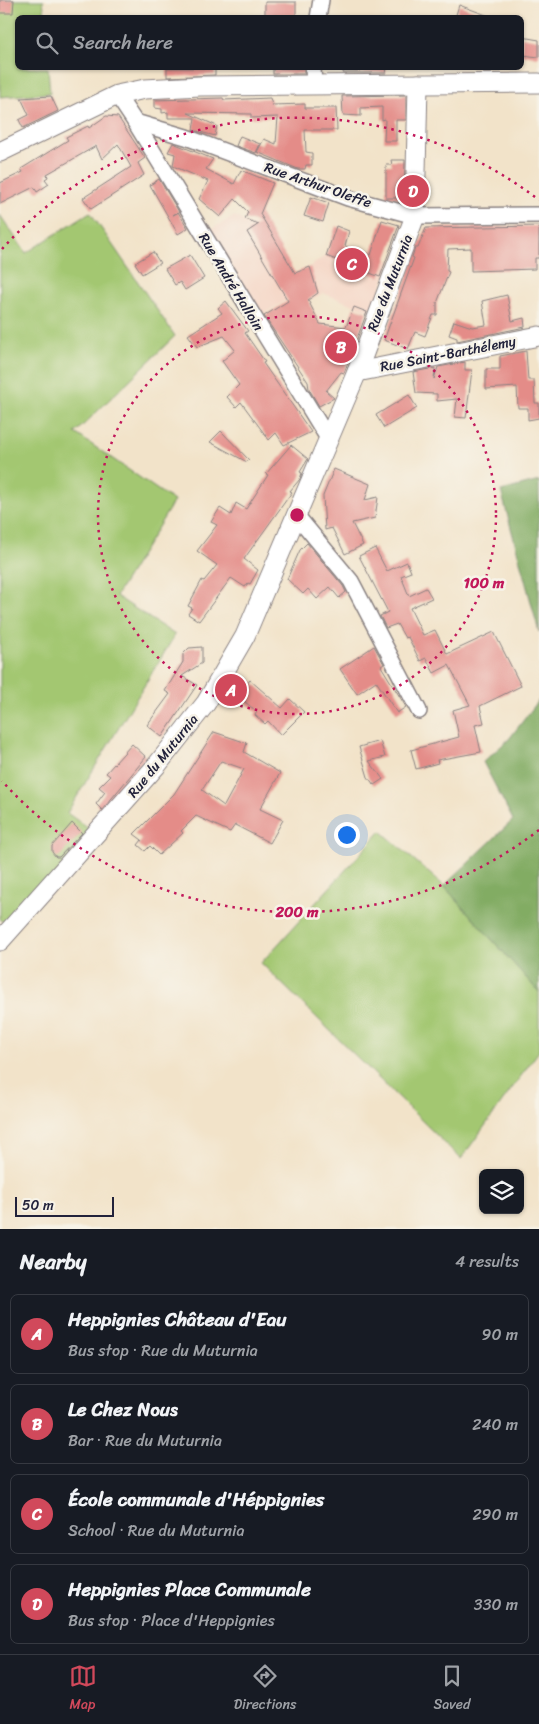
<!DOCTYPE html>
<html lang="en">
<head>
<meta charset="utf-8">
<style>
	body { margin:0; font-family:Sriracha,sans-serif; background:#20242c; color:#f1f3f6 }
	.controls { position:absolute; right:15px; bottom:15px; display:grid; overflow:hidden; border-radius:8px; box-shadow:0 1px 4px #0004 }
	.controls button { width:45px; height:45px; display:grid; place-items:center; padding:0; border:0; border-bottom:1px solid #363941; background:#171b24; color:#f1f3f6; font:25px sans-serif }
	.scale { position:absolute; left:15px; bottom:12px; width:99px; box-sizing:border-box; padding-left:5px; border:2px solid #22223b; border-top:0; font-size:14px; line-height:18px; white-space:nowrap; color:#22223b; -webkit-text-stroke:4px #f7f3e8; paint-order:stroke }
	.you { position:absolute; left:346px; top:834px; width:18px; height:18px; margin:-12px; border:4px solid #fff; border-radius:50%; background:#1a73e8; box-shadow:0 0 0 8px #1a73e833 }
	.badge { display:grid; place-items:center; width:32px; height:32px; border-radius:50%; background:#d1495b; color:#fff; font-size:16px; font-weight:700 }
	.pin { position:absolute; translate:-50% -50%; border:2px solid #fff; box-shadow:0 1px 5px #0006 }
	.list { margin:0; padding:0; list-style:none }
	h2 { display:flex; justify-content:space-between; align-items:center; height:65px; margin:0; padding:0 20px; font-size:21px }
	h2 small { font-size:16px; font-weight:400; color:#9ea1a6 }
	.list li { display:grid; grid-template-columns:32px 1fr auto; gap:15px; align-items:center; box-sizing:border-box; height:80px; margin:0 10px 10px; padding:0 10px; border:1px solid #363941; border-radius:8px }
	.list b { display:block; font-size:19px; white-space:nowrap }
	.list p { margin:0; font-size:16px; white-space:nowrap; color:#9ea1a6 }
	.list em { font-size:16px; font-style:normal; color:#9ea1a6 }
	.icon { flex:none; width:28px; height:28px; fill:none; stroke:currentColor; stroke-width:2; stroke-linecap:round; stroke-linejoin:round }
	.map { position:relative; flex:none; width:539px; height:1229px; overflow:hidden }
	.search { position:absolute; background:#171b24; box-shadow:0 1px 4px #0004; left:15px; right:15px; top:15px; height:55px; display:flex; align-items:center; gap:12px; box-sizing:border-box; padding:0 18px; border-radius:8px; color:#9ea1a6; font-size:19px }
	.sheet { height:425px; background:#171b24 }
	nav { display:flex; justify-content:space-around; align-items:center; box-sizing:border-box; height:70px; border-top:1px solid #363941; background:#171b24; font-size:14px; color:#9ea1a6 }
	nav a { display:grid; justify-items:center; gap:2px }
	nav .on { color:#d1495b }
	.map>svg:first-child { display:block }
	.built { fill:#f5d3c2 }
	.green { fill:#a3c771; stroke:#627456 }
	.forest { fill:#82ac63; stroke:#52674f }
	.building { fill:#e48c88; fill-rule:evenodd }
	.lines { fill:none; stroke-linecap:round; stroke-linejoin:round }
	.minor-casing { stroke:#8a8282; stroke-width:18 }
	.tertiary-casing { stroke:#8a8282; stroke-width:21 }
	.minor { stroke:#fff; stroke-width:15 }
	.tertiary { stroke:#fff; stroke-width:19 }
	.ring { fill:none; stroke:#c2185b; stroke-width:2.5; stroke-dasharray:2.5 5 }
	.labels { text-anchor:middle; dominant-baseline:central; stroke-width:5; stroke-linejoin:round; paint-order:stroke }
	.street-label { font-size:14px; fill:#22223b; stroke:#f7f3e8 }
	.centre { fill:#c2185b; stroke:#f7f3e8; stroke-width:2.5 }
	.ring-label { font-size:15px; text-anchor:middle; font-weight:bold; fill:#c2185b; stroke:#f7f3e8; stroke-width:5; stroke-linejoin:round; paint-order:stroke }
</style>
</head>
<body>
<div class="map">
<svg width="539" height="1229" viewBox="0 0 539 1229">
	<rect width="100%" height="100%" fill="#f7f3e8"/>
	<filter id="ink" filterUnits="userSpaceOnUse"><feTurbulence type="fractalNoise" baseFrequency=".02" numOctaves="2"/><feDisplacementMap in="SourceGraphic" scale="10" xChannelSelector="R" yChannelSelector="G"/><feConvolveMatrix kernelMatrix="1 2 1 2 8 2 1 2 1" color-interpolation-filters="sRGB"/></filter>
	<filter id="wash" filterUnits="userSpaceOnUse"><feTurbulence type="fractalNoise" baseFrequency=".0096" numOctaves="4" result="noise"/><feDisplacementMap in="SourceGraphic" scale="20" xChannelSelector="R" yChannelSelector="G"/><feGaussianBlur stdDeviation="1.12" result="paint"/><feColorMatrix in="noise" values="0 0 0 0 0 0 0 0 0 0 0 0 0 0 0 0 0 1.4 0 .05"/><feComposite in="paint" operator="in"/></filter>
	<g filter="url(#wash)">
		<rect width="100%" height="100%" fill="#f2e3c9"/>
		<path class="built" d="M 235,216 L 250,225 L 264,222 L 295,273 L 310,267 L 325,256 L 331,241 L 391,261 L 372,312 L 323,293 L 305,303 L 288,300 L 261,315 L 210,230 Z"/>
		<g class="green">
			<path d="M 0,0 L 43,0 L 45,17 L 18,18 L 18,68 L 48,68 L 50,93 L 0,97 Z"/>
			<path d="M 90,212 L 175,336 L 75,433 L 174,501 L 116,596 L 175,635 L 67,813 L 96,834 L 10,929 L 0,919 L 0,215 L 26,253 Z"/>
			<path d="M 381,831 L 444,886 L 539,992 L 539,1051 L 461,1159 L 261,963 Z"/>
		</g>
		<g class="forest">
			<path d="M 539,481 L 539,632 L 501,491 Z"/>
			<path d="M 539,700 L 539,992 L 444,886 L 513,820 L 483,762 L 509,739 Z"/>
		</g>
		<g id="blocks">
			<g class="building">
				<path d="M 0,0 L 14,0 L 13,13 L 0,13 Z"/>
				<path d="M 265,2 L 296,2 L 296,16 L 265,15 Z"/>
				<path d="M 459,5 L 489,16 L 489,18 L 455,18 Z"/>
				<path d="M 522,37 L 539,40 L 539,57 L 522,55 Z"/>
				<path d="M 167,68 L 215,68 L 215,75 L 167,77 Z"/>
				<rect x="273" y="68" width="31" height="6"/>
				<path d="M 344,68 L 387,68 L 386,73 L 343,73 Z"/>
				<path d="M 406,95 L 406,120 L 396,120 L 396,141 L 384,141 L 385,119 L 382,120 L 382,107 L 361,108 L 361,116 L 343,115 L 342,96 Z"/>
				<path d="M 51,96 L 58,111 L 23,128 L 19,120 L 29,115 L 21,98 Z"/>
				<path d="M 223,98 L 224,100 L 270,98 L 272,105 L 305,104 L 305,108 L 336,108 L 337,130 L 305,130 L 306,152 L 312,153 L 312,165 L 306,165 L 305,169 L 298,169 L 257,152 L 264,139 L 276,144 L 278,117 L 251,118 L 251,114 L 188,113 L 217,126 L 215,136 L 193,130 L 195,118 L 168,118 L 168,112 L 162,113 L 162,109 L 155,108 L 155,100 Z"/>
				<path d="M 106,116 L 118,117 L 145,158 L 138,163 L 144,175 L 91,209 L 83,198 L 131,167 L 118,144 L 102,159 L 96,146 L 47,174 L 48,177 L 45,179 L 49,184 L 37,192 L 34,187 L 0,204 L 0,183 L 23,172 L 21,169 L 68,140 L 66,137 L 88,126 L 89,128 Z"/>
				<path d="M 240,136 L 260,144 L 256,153 L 236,146 Z"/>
				<path d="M 173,143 L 213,159 L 206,169 L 234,184 L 241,170 L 273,183 L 260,214 L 295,273 L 310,267 L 318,293 L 308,300 L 320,324 L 346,327 L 354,307 L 367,312 L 344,373 L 341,372 L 326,391 L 334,398 L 319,406 L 309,389 L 308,382 L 264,316 L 288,301 L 247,232 L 259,224 L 245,219 L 248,212 L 235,199 L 220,217 L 199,199 L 208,181 L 173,166 L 175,154 L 168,152 Z"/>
				<path d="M 391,160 L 405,160 L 404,198 L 386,198 L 386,165 L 392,165 Z"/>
				<path d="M 159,179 L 179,212 L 173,215 L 178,212 L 188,228 L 178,234 L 150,185 Z"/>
				<path d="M 311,197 L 329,203 L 323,222 L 304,216 Z"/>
				<path d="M 382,220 L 399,225 L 380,277 L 326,256 L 336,226 L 349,231 L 345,246 L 371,255 Z"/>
				<path d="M 539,226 L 539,258 L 535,258 L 535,269 L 471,271 L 471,248 L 448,249 L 447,271 L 449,272 L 437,303 L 437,315 L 433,315 L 425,336 L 415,332 L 408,349 L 384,340 L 414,258 L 412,257 L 415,248 L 418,248 L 426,228 Z"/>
				<path d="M 153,252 L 160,263 L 142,274 L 135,263 Z"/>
				<path d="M 190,255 L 204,278 L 185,290 L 180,282 L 175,285 L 165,269 Z"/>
				<path d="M 507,295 L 512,321 L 524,318 L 525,327 L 457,341 L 457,338 L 449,335 L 454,321 L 472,327 L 486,325 L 482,301 Z"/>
				<path d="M 226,301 L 248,331 L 245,333 L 265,362 L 263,363 L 311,432 L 284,445 L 276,433 L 269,440 L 241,402 L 236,407 L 227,397 L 239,385 L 222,361 L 235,350 L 224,336 L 197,347 L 188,335 L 222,313 L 218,308 Z"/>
				<path d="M 526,351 L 528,380 L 534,380 L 535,403 L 539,403 L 539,418 L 528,420 L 528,408 L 518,408 L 517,387 L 486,389 L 486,369 L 500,369 L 500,356 Z"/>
				<path d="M 465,362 L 465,370 L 472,370 L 466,418 L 455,417 L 457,399 L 437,401 L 437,394 L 416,393 L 413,372 L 435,368 L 434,379 L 438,367 Z"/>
				<path d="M 409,395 L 417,408 L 384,428 L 376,415 Z"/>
				<path d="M 221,431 L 249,460 L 247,462 L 210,442 Z"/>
				<path d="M 291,445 L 308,459 L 300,472 L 302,473 L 300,479 L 290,491 L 292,492 L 244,559 L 258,570 L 250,584 L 248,583 L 245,587 L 231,578 L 199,621 L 188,614 L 192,608 L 188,606 L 202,580 L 204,581 L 217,565 L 197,551 L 217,525 L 211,522 L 220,508 L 231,515 L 236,503 L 246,509 L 268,475 L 266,474 Z"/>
				<path d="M 334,469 L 370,484 L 365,500 L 378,497 L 375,518 L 352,523 L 363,545 L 345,554 L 332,528 L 325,530 L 323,496 Z"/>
				<path d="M 307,543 L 343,586 L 346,592 L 339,598 L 330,587 L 317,599 L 308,589 L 303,594 L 287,579 L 300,550 Z"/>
				<path d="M 375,548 L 387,571 L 407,562 L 411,572 L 401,576 L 409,596 L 426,588 L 432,598 L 410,608 L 423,635 L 435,630 L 447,654 L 494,632 L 521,686 L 480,706 L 484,723 L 475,725 L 481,752 L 437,760 L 438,763 L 416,769 L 411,750 L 459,737 L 453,710 L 470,705 L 449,665 L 434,673 L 426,658 L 420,661 L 408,637 L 405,638 L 397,624 L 386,628 L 380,616 L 388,612 L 359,556 Z"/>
				<path d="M 374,646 L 384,664 L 381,666 L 406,707 L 397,713 L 376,681 L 357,694 L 340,669 Z"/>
				<path d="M 202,647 L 202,663 L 182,676 L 197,685 L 162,737 L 147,725 L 170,694 L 165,691 L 183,662 L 183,654 L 189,648 Z"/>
				<path d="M 250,680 L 282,708 L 290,699 L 304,712 L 281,735 L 268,721 L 265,724 L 255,715 L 257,712 L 237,695 Z"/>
				<path d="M 214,732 L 247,743 L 244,752 L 280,773 L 260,809 L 283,820 L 270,843 L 235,825 L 230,832 L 196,816 L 181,831 L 183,833 L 159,855 L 150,846 L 145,851 L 138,845 L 142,840 L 134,834 L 174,794 ZM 221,761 L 244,769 L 224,806 L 202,790 Z"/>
				<path d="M 380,741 L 385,757 L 369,761 L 383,779 L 374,785 L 368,777 L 359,747 Z"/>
				<path d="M 132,744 L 146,757 L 102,810 L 96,804 L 105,792 L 99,787 L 110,776 L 106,773 Z"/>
				<path d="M 72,823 L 82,833 L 59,857 L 56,857 L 52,852 L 52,846 Z"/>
			</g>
		</g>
	</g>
	<g filter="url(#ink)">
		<use href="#blocks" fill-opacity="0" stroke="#8a8282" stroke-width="1"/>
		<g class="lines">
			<g class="minor-casing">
				<g id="minor">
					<path d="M 318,18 L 321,0"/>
					<path d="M 313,68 L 314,86"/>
					<path d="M 117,95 L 135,122 L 186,137 L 348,198 L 415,216 L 539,215"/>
					<path d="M 135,122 L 329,440"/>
					<path d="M 297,516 L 351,581 L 419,711"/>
				</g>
			</g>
			<g class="tertiary-casing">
				<g id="tertiary">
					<path d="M 0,152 L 117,95 L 145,89 L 200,86 L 539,83"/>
					<path d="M 357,372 L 539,336"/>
					<path d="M 0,941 L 157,765 L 206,703 L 245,636 L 357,372 L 415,216 L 418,84"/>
				</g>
			</g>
			<use href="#minor" class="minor"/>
			<use href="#tertiary" class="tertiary"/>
		</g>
	</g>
	<g class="ring">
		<circle cx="297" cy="515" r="199"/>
		<path d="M539 830A397 397 0 0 1 2 781M2 249A397 397 0 0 1 539 200"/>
	</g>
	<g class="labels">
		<g class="street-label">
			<text transform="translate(318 185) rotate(19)">Rue Arthur Oleffe</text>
			<text transform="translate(231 282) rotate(59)">Rue André Halloin</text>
			<text transform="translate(390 283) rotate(-69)">Rue du Muturnia</text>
			<text transform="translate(448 354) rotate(-11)">Rue Saint-Barthélemy</text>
			<text transform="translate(163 756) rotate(-51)">Rue du Muturnia</text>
		</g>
	</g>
	<circle cx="297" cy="515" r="8" class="centre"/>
	<g class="ring-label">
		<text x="484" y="588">100 m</text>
		<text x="297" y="917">200 m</text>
	</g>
</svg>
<div class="controls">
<button><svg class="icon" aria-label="layers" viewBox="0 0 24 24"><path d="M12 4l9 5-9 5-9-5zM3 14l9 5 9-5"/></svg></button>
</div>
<div class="scale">50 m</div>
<div class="you"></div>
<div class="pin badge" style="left:231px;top:690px">A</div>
<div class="pin badge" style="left:341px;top:347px">B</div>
<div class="pin badge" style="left:352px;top:264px">C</div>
<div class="pin badge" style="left:413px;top:191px">D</div>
<div class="search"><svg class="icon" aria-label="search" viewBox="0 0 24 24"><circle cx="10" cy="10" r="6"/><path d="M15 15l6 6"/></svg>Search here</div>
</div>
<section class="sheet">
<h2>Nearby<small>4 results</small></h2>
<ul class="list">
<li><span class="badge">A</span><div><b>Heppignies Château d'Eau</b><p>Bus stop · Rue du Muturnia</p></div><em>90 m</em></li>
<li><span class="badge">B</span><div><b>Le Chez Nous</b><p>Bar · Rue du Muturnia</p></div><em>240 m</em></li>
<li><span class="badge">C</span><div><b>École communale d'Héppignies</b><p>School · Rue du Muturnia</p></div><em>290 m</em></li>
<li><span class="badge">D</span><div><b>Heppignies Place Communale</b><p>Bus stop · Place d'Heppignies</p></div><em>330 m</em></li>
</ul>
</section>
<nav>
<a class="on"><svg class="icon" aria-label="map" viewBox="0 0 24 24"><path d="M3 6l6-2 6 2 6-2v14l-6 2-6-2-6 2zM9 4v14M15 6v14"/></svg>Map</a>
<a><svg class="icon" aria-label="directions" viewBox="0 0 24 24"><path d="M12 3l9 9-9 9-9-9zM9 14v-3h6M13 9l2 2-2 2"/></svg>Directions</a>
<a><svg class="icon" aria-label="saved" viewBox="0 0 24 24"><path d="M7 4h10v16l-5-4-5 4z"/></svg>Saved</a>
</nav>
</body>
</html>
